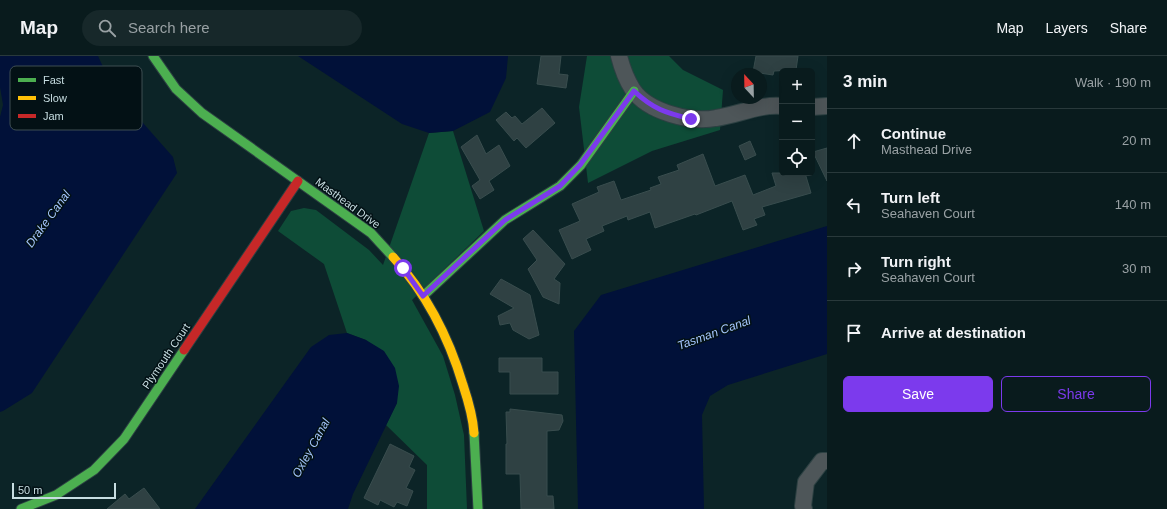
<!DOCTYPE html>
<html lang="en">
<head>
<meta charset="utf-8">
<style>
	body { margin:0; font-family:Helvetica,sans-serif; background:#17282a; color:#f1f3f6 }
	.controls { position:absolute; right:12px; top:12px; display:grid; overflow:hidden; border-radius:6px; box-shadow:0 4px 16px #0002 }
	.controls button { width:36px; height:36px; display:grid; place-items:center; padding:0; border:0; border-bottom:1px solid #29393b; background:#091b1d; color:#f1f3f6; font:20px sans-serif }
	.compass { position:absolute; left:731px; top:12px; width:36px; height:36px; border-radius:50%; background:#091b1d; box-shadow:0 4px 16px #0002; rotate:338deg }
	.scale { position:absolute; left:12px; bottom:10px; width:104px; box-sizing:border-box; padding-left:4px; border:2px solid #c7dde1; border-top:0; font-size:11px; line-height:14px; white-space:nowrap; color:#c7dde1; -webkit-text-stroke:3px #031115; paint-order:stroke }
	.stop { position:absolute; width:12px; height:12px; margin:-9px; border:3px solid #7c3aed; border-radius:50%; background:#fff }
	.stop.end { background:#7c3aed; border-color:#fff; box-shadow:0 1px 4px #0008 }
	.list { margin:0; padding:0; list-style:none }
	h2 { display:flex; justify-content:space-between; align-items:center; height:52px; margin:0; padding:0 16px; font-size:17px }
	h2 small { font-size:13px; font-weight:400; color:#99a1a4 }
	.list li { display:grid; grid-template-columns:26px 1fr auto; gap:12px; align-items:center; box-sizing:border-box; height:64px; padding:0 16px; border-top:1px solid #29393b }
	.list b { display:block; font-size:15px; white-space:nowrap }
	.list p { margin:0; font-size:13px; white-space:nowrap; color:#99a1a4 }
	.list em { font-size:13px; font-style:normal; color:#99a1a4 }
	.actions { display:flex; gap:8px; padding:12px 16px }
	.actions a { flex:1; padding:9px 0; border:1px solid #7c3aed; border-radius:6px; text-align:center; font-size:14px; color:#7c3aed }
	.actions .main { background:#7c3aed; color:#fff }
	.icon { flex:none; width:22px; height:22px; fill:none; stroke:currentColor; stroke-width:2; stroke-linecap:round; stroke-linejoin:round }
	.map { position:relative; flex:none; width:827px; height:453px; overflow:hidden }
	header { display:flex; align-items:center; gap:24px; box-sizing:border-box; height:56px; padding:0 20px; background:#091b1d; border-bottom:1px solid #29393b }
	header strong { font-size:19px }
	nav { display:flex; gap:22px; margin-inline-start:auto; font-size:14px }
	.search { width:280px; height:36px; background:#17282a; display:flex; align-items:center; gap:10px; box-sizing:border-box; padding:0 14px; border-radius:22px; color:#99a1a4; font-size:15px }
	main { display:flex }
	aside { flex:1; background:#091b1d }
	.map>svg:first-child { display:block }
	.green { fill:#0e4c37 }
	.water { fill:#011139 }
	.building { fill:#2f4143; stroke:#394d4e }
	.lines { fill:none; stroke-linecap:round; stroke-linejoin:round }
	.street-casing { stroke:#2c4042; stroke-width:18 }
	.fast-casing { stroke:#2c4042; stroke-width:11 }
	.slow-casing { stroke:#2c4042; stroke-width:11 }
	.jam-casing { stroke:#2c4042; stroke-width:11 }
	.street { stroke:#4e5659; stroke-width:16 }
	.fast { stroke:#4caf50; stroke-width:9 }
	.slow { stroke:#ffc107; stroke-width:9 }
	.jam { stroke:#c62828; stroke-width:9 }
	.route { stroke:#7c3aed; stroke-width:5 }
	.labels { text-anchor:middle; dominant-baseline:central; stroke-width:3; stroke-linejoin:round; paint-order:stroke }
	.street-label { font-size:11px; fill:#c7dde1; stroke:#031115 }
	.water-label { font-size:12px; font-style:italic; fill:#a5c6fd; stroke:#031115 }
	.key { fill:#031115; stroke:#3e4e52; stroke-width:1 }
	.key-label { font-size:11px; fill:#c7dde1 }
</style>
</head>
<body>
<header>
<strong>Map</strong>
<div class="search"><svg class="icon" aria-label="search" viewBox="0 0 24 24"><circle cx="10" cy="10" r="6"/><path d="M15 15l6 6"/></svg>Search here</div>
<nav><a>Map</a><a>Layers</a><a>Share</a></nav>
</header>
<main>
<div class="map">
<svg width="827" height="453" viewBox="0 0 827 453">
	<rect width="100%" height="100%" fill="#0c2427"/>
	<g class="green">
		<path d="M 587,0 L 669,0 L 683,14 L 723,34 L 720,74 L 652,95 L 588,127 L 579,51 Z"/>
		<path d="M 453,75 L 484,175 L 412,244 L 443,300 L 455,339 L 464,379 L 467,453 L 427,453 L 427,409 L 386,369 L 397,347 L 366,284 L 347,277 L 324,208 L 278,175 L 291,155 L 304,152 L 316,154 L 369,194 L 383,209 L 429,77 Z"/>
	</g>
	<g class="water">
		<path d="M 0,0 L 98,0 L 111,28 L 136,59 L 173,101 L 177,117 L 32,337 L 3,355 L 0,356 L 0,61 L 3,49 L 0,31 Z"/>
		<path d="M 298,0 L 508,0 L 506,22 L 490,56 L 453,75 L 429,77 L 402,68 Z"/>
		<path d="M 827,170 L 827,298 L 728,329 L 710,340 L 702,359 L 704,453 L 578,453 L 574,275 L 601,239 Z"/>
		<path d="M 347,277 L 366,284 L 384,295 L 395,312 L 399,330 L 397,347 L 353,438 L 348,453 L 195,453 L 311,291 L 329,279 Z"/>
	</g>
	<g class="building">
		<path d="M 541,0 L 561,0 L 559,18 L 568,19 L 566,32 L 537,28 Z"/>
		<path d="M 756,0 L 798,0 L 796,14 L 774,15 L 773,19 L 753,16 Z"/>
		<path d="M 542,52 L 555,67 L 526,92 L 517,82 L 514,85 L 496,64 L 506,56 L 512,62 L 515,60 L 522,68 Z"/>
		<path d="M 477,79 L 486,98 L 499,89 L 510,110 L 489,125 L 494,134 L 480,143 L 472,130 L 480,124 L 461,91 Z"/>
		<path d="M 750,85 L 756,99 L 745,104 L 739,90 Z"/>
		<path d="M 827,92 L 827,125 L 813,96 Z"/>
		<path d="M 703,98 L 715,130 L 745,119 L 753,139 L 776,130 L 772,117 L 805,117 L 811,137 L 762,151 L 765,159 L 754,163 L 757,169 L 743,174 L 732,145 L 696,159 L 695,158 L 655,172 L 650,156 L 628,164 L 627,160 L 602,170 L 604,175 L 586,183 L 591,194 L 572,203 L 559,174 L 580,165 L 572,148 L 599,136 L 597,131 L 614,125 L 621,144 L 651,134 L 650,132 L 661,128 L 658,121 L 679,114 L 677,109 Z"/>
		<path d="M 533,174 L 565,208 L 554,223 L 560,227 L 559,248 L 543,241 L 528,213 L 537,204 L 523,183 Z"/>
		<path d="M 501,223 L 530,239 L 539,279 L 529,283 L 513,274 L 510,267 L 500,269 L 498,260 L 514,252 L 490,238 Z"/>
		<path d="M 499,302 L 542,302 L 542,316 L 558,316 L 558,338 L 510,338 L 510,316 L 499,316 Z"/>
		<path d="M 510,353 L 562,359 L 563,365 L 559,374 L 547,375 L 547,440 L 553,440 L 554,453 L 521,453 L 520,418 L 506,418 L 506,388 L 507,388 L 506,356 L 510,356 Z"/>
		<path d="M 390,388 L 414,400 L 409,411 L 415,414 L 406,432 L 413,435 L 407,450 L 397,446 L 394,451 L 380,444 L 378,449 L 364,442 Z"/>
		<path d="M 144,432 L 160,453 L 107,453 L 125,438 L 129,443 Z"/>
	</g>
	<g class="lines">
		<g class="street-casing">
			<g id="street">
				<path d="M 619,0 C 622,12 626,23 633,34 C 648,56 691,67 716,62 C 738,59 759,48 782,50"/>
				<path d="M 812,51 L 827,50"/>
				<path d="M 804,453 L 803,450 L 806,426 L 822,405 L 827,405"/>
			</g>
		</g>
		<g class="fast-casing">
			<g id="fast">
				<path d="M 153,0 L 176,33 L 202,57 L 371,177 L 393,201"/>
				<path d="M 423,240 L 505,164 L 560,130 L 581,109 L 634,35"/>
				<path d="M 474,377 L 478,453"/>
				<path d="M 21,453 L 56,439 L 94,414 L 124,383 L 184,294"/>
			</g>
		</g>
		<g class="slow-casing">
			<path id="slow" d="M 393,201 C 426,237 449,282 463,329 C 468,344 473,361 474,377"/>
		</g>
		<g class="jam-casing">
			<path id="jam" d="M 184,294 L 298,125"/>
		</g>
		<use href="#street" class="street"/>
		<use href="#fast" class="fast"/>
		<use href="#slow" class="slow"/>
		<use href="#jam" class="jam"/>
	</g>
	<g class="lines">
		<path class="route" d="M 403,212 L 423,240 L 505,164 L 560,130 L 580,109 L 634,35 C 653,53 666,57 691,63"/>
	</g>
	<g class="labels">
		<g class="street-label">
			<text transform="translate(348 147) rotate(36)">Masthead Drive</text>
			<text transform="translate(166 300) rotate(-56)">Plymouth Court</text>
		</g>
		<g class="water-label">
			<text transform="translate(48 163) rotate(-54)">Drake Canal</text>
			<text transform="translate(714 277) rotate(-20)">Tasman Canal</text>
			<text transform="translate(311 392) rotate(-61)">Oxley Canal</text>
		</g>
	</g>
	<rect x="10" y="10" width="132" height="64" rx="6" class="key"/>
	<rect x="18" y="22" width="18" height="4" fill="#4caf50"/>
	<rect x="18" y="40" width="18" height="4" fill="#ffc107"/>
	<rect x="18" y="58" width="18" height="4" fill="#c62828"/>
	<g class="key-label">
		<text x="43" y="28">Fast</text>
		<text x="43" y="46">Slow</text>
		<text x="43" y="64">Jam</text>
	</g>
</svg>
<div class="controls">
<button>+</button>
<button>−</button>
<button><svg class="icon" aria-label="locate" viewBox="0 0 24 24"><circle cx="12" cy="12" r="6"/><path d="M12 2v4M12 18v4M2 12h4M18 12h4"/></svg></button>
</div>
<svg class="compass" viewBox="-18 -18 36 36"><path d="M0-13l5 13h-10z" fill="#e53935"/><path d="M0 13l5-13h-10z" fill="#99a1a4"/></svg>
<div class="scale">50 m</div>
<div class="stop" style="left:403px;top:212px"></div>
<div class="stop end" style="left:691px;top:63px"></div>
</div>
<aside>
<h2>3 min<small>Walk · 190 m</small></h2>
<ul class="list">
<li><svg class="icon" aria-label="ahead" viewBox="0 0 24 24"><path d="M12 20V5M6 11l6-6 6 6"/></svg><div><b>Continue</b><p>Masthead Drive</p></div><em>20 m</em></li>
<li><svg class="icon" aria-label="left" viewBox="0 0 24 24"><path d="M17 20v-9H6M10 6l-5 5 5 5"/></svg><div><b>Turn left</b><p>Seahaven Court</p></div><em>140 m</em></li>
<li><svg class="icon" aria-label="right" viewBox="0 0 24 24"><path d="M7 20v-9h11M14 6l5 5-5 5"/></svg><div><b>Turn right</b><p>Seahaven Court</p></div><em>30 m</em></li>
<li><svg class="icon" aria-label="arrive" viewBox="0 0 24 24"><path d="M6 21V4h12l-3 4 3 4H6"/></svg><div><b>Arrive at destination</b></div></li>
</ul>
<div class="actions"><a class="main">Save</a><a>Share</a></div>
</aside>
</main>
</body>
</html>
